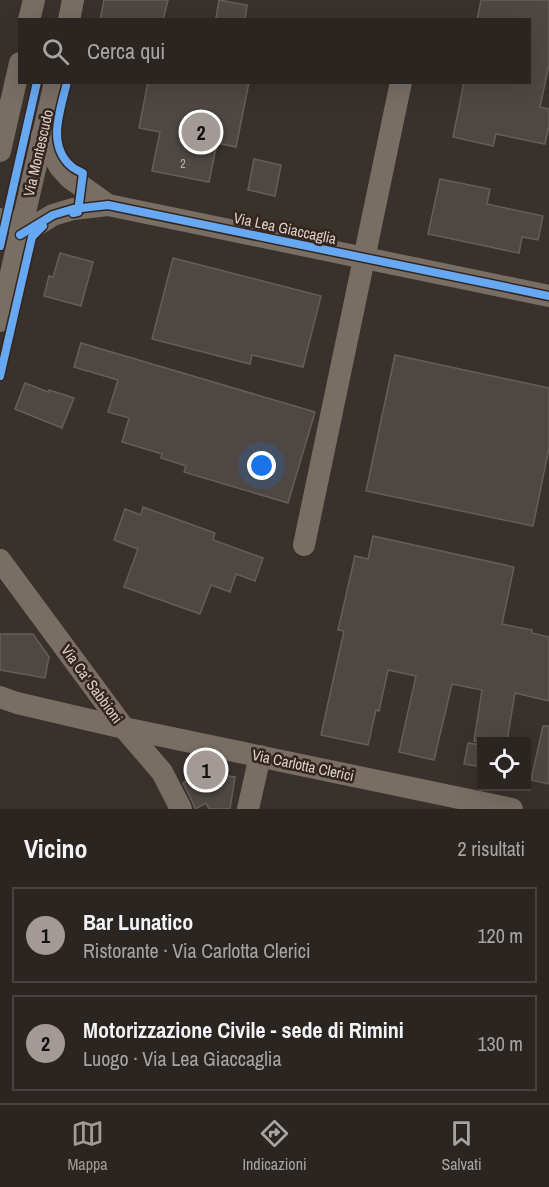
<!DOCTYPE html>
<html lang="it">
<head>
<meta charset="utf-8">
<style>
	body { margin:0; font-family:"Archivo Narrow",sans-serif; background:#37312e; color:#f1f3f6 }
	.controls { position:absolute; right:18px; bottom:18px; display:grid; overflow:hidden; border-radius:0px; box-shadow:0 6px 24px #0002 }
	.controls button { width:54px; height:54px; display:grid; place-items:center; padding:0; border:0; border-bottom:2px solid #47423f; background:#2b2521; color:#f1f3f6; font:30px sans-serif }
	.you { position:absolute; left:262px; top:466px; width:21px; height:21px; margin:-15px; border:4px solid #fff; border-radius:50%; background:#1a73e8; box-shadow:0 0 0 9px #1a73e833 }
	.badge { display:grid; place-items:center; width:39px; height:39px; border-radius:50%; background:#a39a95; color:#111; font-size:20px; font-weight:700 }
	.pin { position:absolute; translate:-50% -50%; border:3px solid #fff; box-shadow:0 2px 6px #0006 }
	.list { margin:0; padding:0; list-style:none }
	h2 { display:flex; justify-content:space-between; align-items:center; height:78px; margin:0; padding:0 24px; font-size:26px }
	h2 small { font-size:20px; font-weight:400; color:#a6a5a5 }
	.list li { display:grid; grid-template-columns:39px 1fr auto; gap:18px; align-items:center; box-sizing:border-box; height:96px; margin:0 12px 12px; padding:0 12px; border:2px solid #47423f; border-radius:0px }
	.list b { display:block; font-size:22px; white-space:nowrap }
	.list p { margin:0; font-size:20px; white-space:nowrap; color:#a6a5a5 }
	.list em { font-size:20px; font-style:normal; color:#a6a5a5 }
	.icon { flex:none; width:33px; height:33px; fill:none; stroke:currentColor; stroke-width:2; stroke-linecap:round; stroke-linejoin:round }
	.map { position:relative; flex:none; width:549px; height:809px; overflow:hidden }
	.search { position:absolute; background:#2b2521; box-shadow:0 6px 24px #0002; left:18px; right:18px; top:18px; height:66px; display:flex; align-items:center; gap:15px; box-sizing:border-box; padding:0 21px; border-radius:0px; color:#a6a5a5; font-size:22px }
	.sheet { height:294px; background:#2b2521 }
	nav { display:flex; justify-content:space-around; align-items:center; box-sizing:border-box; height:84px; border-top:2px solid #47423f; background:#2b2521; font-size:16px; color:#a6a5a5 }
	nav a { display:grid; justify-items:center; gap:3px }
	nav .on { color:#a39a95 }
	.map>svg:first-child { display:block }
	.building { fill:#4e4743; stroke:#645e5a; stroke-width:1.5 }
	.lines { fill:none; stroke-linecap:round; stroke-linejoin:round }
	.minor { stroke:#786e64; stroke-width:22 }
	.cycleway-casing { stroke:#34261e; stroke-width:11 }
	.cycleway { stroke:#66a8f1; stroke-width:8 }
	.labels { text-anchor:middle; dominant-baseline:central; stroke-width:5; stroke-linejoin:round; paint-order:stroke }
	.number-label { font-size:12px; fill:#b8afaa }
	.street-label { font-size:15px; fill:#dcd2cd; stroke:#34261e }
</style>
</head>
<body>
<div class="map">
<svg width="549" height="809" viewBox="0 0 549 809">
	<rect width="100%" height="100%" fill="#39312c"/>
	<g class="building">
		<path d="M 104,0 L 168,0 L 163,20 L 100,20 Z"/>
		<path d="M 219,0 L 247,5 L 245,20 L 224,20 L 216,18 Z"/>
		<path d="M 481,0 L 549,0 L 549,65 L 540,107 L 549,109 L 549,126 L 545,144 L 496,134 L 493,146 L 453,137 L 464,82 L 530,82 L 530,20 L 477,20 Z"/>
		<path d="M 148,82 L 249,82 L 236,147 L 217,143 L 209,182 L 152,171 L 160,132 L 139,128 Z"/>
		<path d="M 254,159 L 281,165 L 275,196 L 248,190 Z"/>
		<path d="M 440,179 L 490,189 L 487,204 L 543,216 L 538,240 L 522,237 L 519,253 L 428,234 Z"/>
		<path d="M 60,253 L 93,262 L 81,306 L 44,296 L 49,276 L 53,277 Z"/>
		<path d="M 173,258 L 321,296 L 303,367 L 252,355 L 250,364 L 152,339 Z"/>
		<path d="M 81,343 L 315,412 L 288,503 L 184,472 L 186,466 L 161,458 L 162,454 L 122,442 L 129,418 L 108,412 L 118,380 L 74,367 Z"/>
		<path d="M 395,355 L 549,388 L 549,448 L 533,526 L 366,491 Z"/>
		<path d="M 25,383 L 48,392 L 49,390 L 74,398 L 62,428 L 15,409 Z"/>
		<path d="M 143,507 L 215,533 L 213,540 L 263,558 L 255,581 L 236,574 L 230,592 L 211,585 L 200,614 L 124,587 L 138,549 L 114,540 L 125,509 L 141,515 Z"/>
		<path d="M 373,536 L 514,567 L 502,624 L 532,630 L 532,633 L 549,637 L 549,701 L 515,693 L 507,741 L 474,741 L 482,690 L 452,684 L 434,760 L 399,752 L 416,676 L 388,670 L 379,711 L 376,710 L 368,745 L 321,735 L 344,631 L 338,630 L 355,556 L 368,559 Z"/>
		<path d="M 0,634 L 33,634 L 49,657 L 45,678 L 0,670 Z"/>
		<path d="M 543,726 L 549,726 L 549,784 L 531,780 Z"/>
		<path d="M 468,743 L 482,745 L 482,767 L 464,764 Z"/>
		<path d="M 199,763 L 223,766 L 222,775 L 235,777 L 230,809 L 209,809 L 206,803 L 195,809 L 193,803 L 183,783 L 191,778 L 187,769 L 198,771 Z"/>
	</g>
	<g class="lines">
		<g class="minor">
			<path d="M 29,20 L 34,0"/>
			<path d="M 69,20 L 73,0"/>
			<path d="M 42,136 L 60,167 L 70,178 L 108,205"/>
			<path d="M 0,151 L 20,63"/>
			<path d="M 0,219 L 22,223"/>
			<path d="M 20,235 L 53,215 L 73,209 L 108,205 L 549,296"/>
			<path d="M 0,321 L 55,82"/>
			<path d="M 304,545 L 401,82"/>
			<path d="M 0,560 L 124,728 L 162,772 L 181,809"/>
			<path d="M 0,697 L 17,703 L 124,728 L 512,809"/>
			<path d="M 248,809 L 260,756"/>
		</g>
		<g class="cycleway-casing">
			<g id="cycleway">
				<path d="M 67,82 C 61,109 46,144 71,166 C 74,169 79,171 83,173 L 78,212 L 73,213"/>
				<path d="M 20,235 L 53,215 L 73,209 L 108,205 L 549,296"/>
				<path d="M 0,246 L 37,82"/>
				<path d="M 0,376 L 32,237 L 43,226"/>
			</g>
		</g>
		<use href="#cycleway" class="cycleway"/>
	</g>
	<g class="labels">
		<g class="number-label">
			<text x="183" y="164">2</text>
		</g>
		<g class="street-label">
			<text transform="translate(38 153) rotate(-77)">Via Montescudo</text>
			<text transform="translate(285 228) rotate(12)">Via Lea Giaccaglia</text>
			<text transform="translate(92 684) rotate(54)">Via Ca' Sabbioni</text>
			<text transform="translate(303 765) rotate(12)">Via Carlotta Clerici</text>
		</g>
	</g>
</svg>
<div class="controls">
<button><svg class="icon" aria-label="locate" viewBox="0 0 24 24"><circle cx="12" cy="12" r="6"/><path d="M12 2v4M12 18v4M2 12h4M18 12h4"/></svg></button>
</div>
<div class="you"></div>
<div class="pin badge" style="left:206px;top:770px">1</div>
<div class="pin badge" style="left:201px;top:132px">2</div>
<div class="search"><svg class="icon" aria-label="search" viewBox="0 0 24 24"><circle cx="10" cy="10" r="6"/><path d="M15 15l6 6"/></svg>Cerca qui</div>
</div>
<section class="sheet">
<h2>Vicino<small>2 risultati</small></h2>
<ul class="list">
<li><span class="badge">1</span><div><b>Bar Lunatico</b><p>Ristorante · Via Carlotta Clerici</p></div><em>120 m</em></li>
<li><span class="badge">2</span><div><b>Motorizzazione Civile - sede di Rimini</b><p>Luogo · Via Lea Giaccaglia</p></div><em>130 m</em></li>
</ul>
</section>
<nav>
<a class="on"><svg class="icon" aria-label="map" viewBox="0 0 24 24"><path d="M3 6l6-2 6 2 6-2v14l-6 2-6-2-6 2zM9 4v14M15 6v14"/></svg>Mappa</a>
<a><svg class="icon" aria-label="directions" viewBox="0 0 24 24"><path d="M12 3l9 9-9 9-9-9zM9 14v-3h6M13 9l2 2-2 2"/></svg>Indicazioni</a>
<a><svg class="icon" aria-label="saved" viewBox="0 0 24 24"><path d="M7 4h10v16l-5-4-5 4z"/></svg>Salvati</a>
</nav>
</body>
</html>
